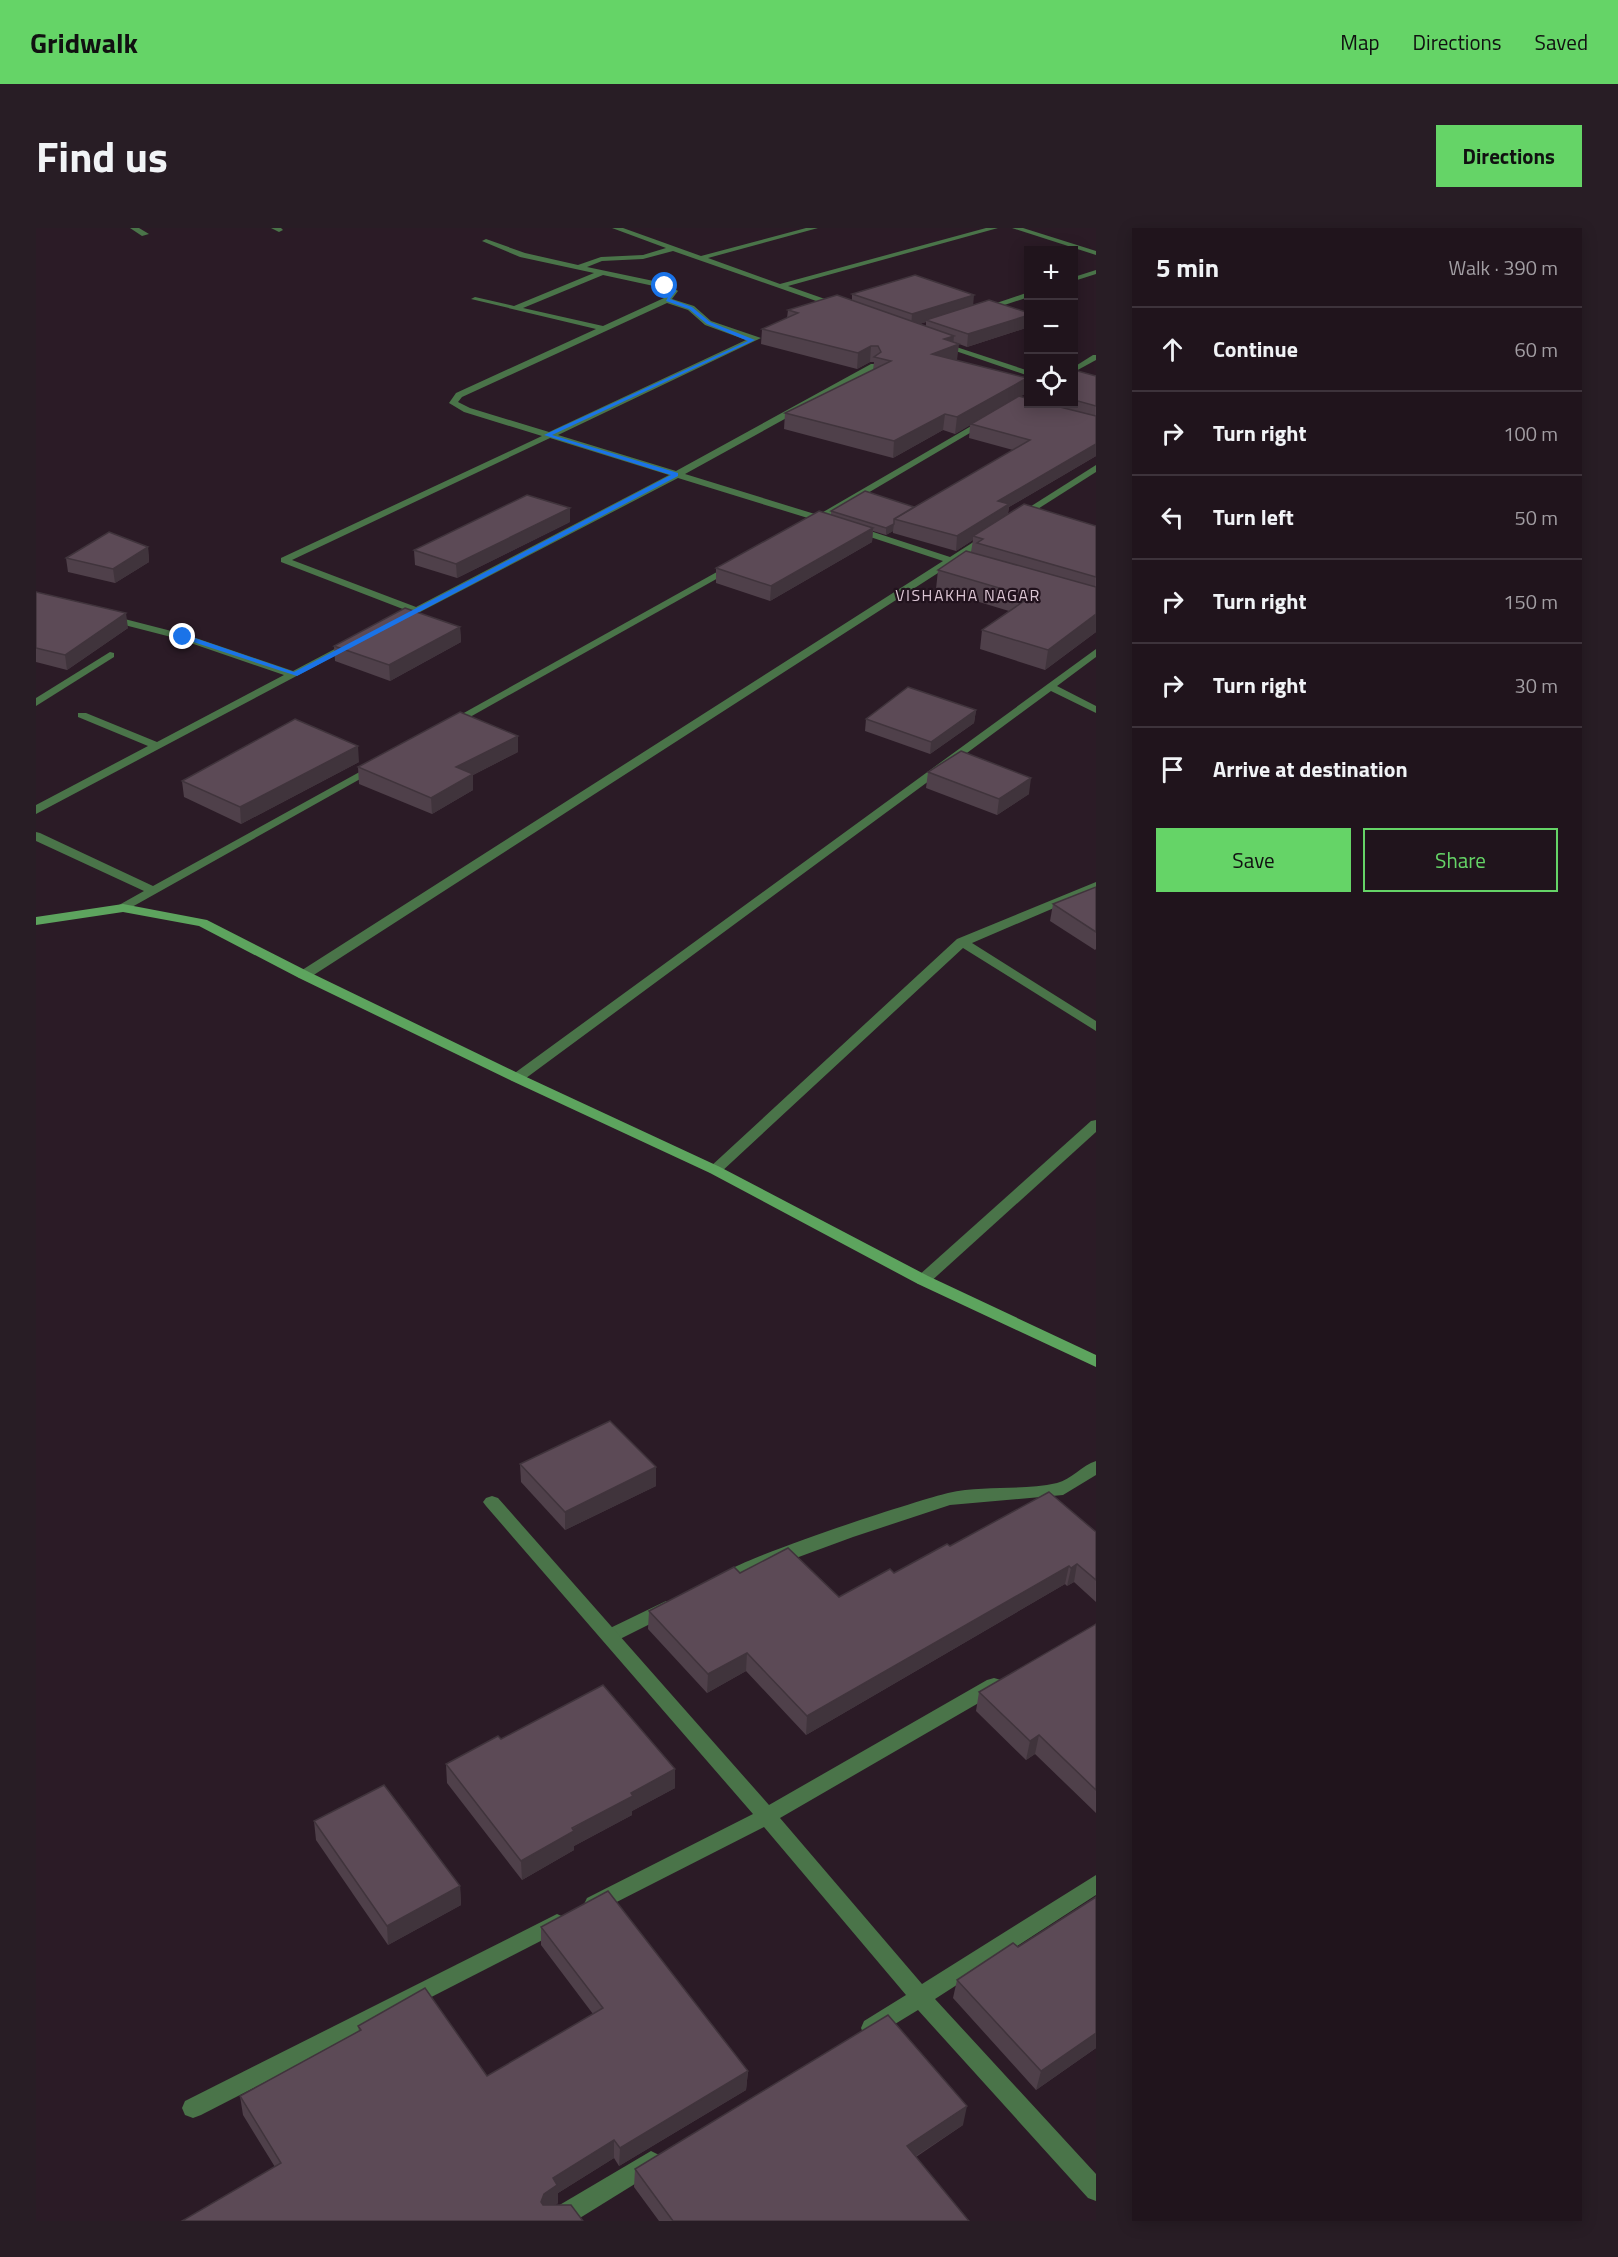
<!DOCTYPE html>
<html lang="en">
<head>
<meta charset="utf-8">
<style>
	body { margin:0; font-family:"Titillium Web",sans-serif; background:#281d25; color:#f1f3f6 }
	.controls { position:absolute; right:18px; top:18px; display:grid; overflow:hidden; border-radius:0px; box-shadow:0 3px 15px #0003 }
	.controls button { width:54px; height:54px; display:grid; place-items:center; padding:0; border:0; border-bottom:2px solid #3d333b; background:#20141c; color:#f1f3f6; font:30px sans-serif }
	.stop { position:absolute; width:18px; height:18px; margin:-14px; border:4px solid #1a73e8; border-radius:50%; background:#fff }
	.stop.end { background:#1a73e8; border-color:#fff; box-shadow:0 2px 6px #0008 }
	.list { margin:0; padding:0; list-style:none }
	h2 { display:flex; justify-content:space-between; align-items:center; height:78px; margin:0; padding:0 24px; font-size:26px }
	h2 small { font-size:20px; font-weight:400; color:#a29ea3 }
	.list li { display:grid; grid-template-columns:39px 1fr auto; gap:18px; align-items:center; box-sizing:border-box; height:84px; padding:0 24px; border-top:2px solid #3d333b }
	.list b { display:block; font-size:22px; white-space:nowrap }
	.list em { font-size:20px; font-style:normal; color:#a29ea3 }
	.actions { display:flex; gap:12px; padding:18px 24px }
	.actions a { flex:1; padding:14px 0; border:2px solid #65d467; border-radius:0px; text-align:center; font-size:21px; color:#65d467 }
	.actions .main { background:#65d467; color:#111 }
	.icon { flex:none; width:33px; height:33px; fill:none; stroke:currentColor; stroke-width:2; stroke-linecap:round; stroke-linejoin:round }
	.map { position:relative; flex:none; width:1060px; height:1993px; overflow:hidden; border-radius:0px }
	header { display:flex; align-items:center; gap:36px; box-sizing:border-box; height:84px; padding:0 30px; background:#65d467; color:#111 }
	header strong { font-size:28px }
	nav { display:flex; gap:33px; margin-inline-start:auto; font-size:21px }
	.intro { display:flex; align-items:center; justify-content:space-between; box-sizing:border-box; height:144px; padding:0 36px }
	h1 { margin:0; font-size:42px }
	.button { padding:15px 27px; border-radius:0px; background:#65d467; color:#111; font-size:21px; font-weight:700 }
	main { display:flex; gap:36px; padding:0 36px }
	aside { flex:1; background:#20141c; border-radius:0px; box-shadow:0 3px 15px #0003 }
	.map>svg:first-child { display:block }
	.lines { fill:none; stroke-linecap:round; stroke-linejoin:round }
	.lane { fill:#4a7449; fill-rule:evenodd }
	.street { fill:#4a7449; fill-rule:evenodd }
	.secondary { fill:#5da45e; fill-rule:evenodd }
	.wall { fill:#4f404a; fill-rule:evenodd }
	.shaded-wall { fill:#40343c }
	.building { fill:#5c4a56; stroke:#40343c; stroke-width:1.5 }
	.route { fill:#1a73e8 }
	.labels { text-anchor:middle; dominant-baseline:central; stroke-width:4.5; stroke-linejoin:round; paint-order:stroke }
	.far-neighbourhood-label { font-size:16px; letter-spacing:1.5px; fill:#dbc5d3; stroke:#21121d }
</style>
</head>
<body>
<header>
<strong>Gridwalk</strong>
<nav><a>Map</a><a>Directions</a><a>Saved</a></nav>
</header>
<div class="intro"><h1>Find us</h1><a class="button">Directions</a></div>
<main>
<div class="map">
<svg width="1060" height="1993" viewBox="0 0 1060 1993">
	<rect width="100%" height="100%" fill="#2b1b26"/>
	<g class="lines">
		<g class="lane">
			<path d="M 1060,1233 L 1060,1247 L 1027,1267 L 914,1277 L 817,1309 L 711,1348 L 693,1357 L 687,1359 L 681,1357 L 678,1352 C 687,1335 882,1272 912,1265 C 947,1257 985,1263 1021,1255 C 1035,1252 1046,1237 1060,1233 Z"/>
			<path d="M 630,1373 L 636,1375 L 639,1380 L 636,1385 L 580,1413 L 574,1415 L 568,1413 L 565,1408 L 568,1403 Z"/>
		</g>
		<g class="street">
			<path d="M 94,0 L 103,0 L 113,6 L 106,8 Z"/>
			<path d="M 235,0 L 245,0 L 247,2 L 243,4 Z"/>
			<path d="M 576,0 L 587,0 L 665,28 L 770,0 L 782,0 L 672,30 L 744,56 L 950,0 L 962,0 L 752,58 L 806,77 L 806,81 L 803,81 L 637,23 L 607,31 L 566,33 L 551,39 L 632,56 L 642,63 L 636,71 L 658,78 L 675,93 L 725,110 L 522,207 L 640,243 L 835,136 L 841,136 L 841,140 L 649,246 L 782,287 L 949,190 L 956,192 L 791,289 L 798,293 L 793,296 L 784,293 L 775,295 L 775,291 L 642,250 L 361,396 L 357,395 L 357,391 L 372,383 L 245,334 L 245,330 L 506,208 L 428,184 L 413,175 L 420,165 L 560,101 L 435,71 L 439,69 L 478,78 L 558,45 L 484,29 L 446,13 L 450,11 L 489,25 L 542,37 L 565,29 L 607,27 L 630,20 ZM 567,47 L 627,60 L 634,64 L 628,70 L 567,98 L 487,80 ZM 631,75 L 652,82 L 669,97 L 710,112 L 513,204 L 434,180 L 422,174 L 426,169 ZM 514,210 L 633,247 L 380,379 L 256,332 Z"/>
			<path d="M 976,0 L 987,0 L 1060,23 L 1060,27 Z"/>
			<path d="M 1060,42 L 1060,46 L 1038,53 L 1038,49 Z"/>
			<path d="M 993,64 L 993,69 L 947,84 L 940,82 Z"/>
			<path d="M 902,113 L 993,143 L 993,148 L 902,117 Z"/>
			<path d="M 1057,127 L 1060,127 L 1060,132 L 1038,144 L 1038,139 Z"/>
			<path d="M 1060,237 L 1060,244 L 986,291 L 978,289 Z"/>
			<path d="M 816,299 L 822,299 L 914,329 L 950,306 L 958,308 L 923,332 L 936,336 L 936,340 L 916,336 L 273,750 L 263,750 L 261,747 L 263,744 L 907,333 L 816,303 Z"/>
			<path d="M 697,335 L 700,336 L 700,340 L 418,498 L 410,498 L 408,496 Z"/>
			<path d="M 73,387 L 151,407 L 257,443 L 312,414 L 321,416 L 0,586 L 0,577 L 112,518 L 42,489 L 42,485 L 50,485 L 121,514 L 248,447 L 143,411 L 69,392 L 69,388 Z"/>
			<path d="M 1060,421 L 1060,429 L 1021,458 L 1060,478 L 1060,485 L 1015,463 L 486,853 L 476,853 L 474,850 L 476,847 Z"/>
			<path d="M 74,424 L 78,425 L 78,429 L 0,478 L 0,470 Z"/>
			<path d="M 338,536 L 342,537 L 342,541 L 87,684 L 83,683 L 81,680 L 83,677 L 108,663 L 0,613 L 0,604 L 4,605 L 117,658 Z"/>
			<path d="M 1060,654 L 1060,662 L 936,715 L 1060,793 L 1060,803 L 927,720 L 684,945 L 674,945 L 672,942 L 674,939 L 921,711 Z"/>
			<path d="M 1060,892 L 1060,904 L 892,1056 L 882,1056 L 879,1052 L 882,1048 L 1055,893 Z"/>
			<path d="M 456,1268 L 462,1270 L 733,1577 L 951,1452 L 958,1450 L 965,1452 L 967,1457 L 965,1462 L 744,1590 L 886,1756 L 1060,1647 L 1060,1667 L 899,1771 L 1060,1946 L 1060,1973 L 1052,1970 L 882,1782 L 836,1810 L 828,1807 L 825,1800 L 828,1793 L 870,1767 L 728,1599 L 565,1682 L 558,1685 L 551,1682 L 548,1676 L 551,1670 L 717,1586 L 450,1278 L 447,1274 L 450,1270 Z"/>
			<path d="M 521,1686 L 528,1689 L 531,1695 L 528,1701 L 165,1887 L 157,1890 L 149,1887 L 146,1880 L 149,1873 Z"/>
			<path d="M 615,1923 L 623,1927 L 626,1934 L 623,1941 L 539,1993 L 507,1993 L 510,1985 Z"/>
		</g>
		<path class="secondary" d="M 87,676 L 171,692 L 273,744 L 486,847 L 684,939 L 892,1048 L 1060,1127 L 1060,1139 L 882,1056 L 674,945 L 476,853 L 263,750 L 163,698 L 87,684 L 0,697 L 0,689 Z"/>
	</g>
	<g class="wall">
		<path d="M 816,66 L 937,77 L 993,85 L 993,99 L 931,119 L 918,114 L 921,132 L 989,166 L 984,168 L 993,176 L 1038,176 L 1038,142 L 1060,148 L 1060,228 L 973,279 L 972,286 L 1060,298 L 1060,404 L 1009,442 L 944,421 L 946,402 L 973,383 L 900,361 L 902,342 L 935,324 L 937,312 L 920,323 L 857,305 L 857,303 L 850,307 L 837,303 L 836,314 L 734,373 L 680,355 L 680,340 L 795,287 L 795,283 L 878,279 L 977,222 L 933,210 L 934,197 L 919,206 L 907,202 L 857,230 L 748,201 L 749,185 L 837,142 L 838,134 L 834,134 L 821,141 L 725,116 L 726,101 L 751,90 L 752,82 L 816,73 ZM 890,94 L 890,98 L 883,96 Z"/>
		<path d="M 534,294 L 421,350 L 379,337 L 378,322 Z"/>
		<path d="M 112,319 L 113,334 L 79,355 L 32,344 L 30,330 Z"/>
		<path d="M 0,364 L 92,400 L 31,442 L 0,434 Z"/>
		<path d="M 424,399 L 425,414 L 354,453 L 299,433 L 298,418 Z"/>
		<path d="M 940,482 L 938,495 L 894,526 L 829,503 L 830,491 Z"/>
		<path d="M 482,524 L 437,547 L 437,562 L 396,586 L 323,556 L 322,539 Z"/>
		<path d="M 323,534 L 205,596 L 148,569 L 146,553 Z"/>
		<path d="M 892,544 L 993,566 L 961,587 L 890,560 Z"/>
		<path d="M 1060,659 L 1060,721 L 1059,722 L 1014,693 L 1017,676 Z"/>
		<path d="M 484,1236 L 620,1239 L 620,1258 L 529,1302 L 485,1254 Z"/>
		<path d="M 1060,1304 L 1060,1374 L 1038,1354 L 1031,1358 L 1029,1356 L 770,1507 L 710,1443 L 671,1465 L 612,1401 L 613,1383 L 704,1345 L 803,1369 L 858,1345 L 914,1318 Z"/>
		<path d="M 1060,1396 L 1060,1585 L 999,1526 L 990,1532 L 940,1483 L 943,1464 Z"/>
		<path d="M 465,1511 L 639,1541 L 639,1560 L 596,1583 L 596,1587 L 538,1618 L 538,1622 L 486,1652 L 411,1555 L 410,1536 Z"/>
		<path d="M 278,1593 L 424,1658 L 425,1677 L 352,1717 L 280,1612 Z"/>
		<path d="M 1060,1669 L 1060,1820 L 1000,1862 L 917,1770 L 921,1752 L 982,1719 Z"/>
		<path d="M 505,1699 L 712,1843 L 710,1862 L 583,1938 L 578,1930 L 522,1965 L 522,1975 L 519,1977 L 239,1939 L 207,1887 L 204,1868 L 323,1803 L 322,1798 L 451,1848 L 557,1786 L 505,1717 Z"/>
		<path d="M 927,1897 L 880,1929 L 933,1993 L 623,1993 L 598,1959 L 599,1941 Z"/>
	</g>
	<g class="shaded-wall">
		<path d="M 938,67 L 937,79 L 890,92 L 890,94 L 875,99 L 876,86 Z"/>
		<path d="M 993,87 L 993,99 L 931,119 L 932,106 Z"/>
		<path d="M 918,108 L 917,118 L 923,116 L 921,132 L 896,126 L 908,111 Z"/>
		<path d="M 835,118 L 834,134 L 821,141 L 822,125 Z"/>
		<path d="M 991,150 L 989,166 L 919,206 L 921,189 Z"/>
		<path d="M 909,186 L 907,202 L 857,230 L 858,213 Z"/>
		<path d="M 1060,216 L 1060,228 L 973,279 L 971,290 L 937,308 L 937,312 L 920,323 L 921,308 L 962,273 Z"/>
		<path d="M 534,280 L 534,294 L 421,350 L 420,336 Z"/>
		<path d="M 858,296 L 857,303 L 850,307 L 850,300 Z"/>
		<path d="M 837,300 L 836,314 L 734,373 L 735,358 Z"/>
		<path d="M 112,319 L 113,334 L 79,355 L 77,341 Z"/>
		<path d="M 90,385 L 92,400 L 31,442 L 29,427 Z"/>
		<path d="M 1060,386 L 1060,404 L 1009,442 L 1012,422 Z"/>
		<path d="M 424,399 L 425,414 L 354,453 L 353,437 Z"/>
		<path d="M 940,482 L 938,495 L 894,526 L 895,514 Z"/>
		<path d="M 482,508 L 482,524 L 437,547 L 437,562 L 396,586 L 395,570 L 420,539 Z"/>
		<path d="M 322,518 L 323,534 L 205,596 L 204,579 Z"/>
		<path d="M 995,550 L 993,566 L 961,587 L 963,571 Z"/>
		<path d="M 620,1239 L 620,1258 L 529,1302 L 529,1284 Z"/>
		<path d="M 1041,1336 L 1038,1354 L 1031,1358 L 1035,1340 Z"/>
		<path d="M 1033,1338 L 1029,1356 L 770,1507 L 771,1488 Z"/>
		<path d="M 711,1425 L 710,1443 L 671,1465 L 672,1446 Z"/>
		<path d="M 1003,1507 L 999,1526 L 990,1532 L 994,1513 Z"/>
		<path d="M 639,1541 L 639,1560 L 596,1583 L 596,1587 L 538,1618 L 538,1622 L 486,1652 L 485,1633 L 595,1565 Z"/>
		<path d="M 424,1658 L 425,1677 L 352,1717 L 351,1698 Z"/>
		<path d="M 1060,1805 L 1060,1820 L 1000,1862 L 1005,1843 Z"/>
		<path d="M 712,1843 L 710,1862 L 583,1938 L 584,1920 Z"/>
		<path d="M 931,1878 L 927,1897 L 868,1936 L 871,1918 Z"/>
		<path d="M 578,1912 L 578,1930 L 522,1965 L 522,1975 L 508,1984 L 505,1974 L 508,1966 L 517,1950 Z"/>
	</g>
	<g class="building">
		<path d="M 879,47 L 938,67 L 876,86 L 816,66 Z"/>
		<path d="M 801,67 L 918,108 L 908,111 L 923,116 L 896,126 L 991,150 L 921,189 L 909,186 L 858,213 L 749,185 L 855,133 L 838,129 L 845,124 L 842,118 L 835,118 L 822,125 L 726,101 L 762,85 L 752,82 Z"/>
		<path d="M 953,72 L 993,85 L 993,87 L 932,106 L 890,92 Z"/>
		<path d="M 1038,142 L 1060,148 L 1060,178 L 1038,172 Z"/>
		<path d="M 983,168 L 993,171 L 993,176 L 1012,176 L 1060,188 L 1060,216 L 962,273 L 973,276 L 921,308 L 858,291 L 994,212 L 935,196 Z"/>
		<path d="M 829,263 L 878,279 L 858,291 L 858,296 L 850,300 L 795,283 Z"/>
		<path d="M 491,267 L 534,280 L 420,336 L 378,322 Z"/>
		<path d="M 988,276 L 1060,298 L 1060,349 L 941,315 L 947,311 L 937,308 Z"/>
		<path d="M 783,283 L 837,300 L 735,358 L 680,340 Z"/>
		<path d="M 73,304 L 112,319 L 77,341 L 30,330 Z"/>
		<path d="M 930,323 L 1060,359 L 1060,386 L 1012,422 L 946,402 L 994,369 L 902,342 Z"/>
		<path d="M 0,364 L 90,385 L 29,427 L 0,420 Z"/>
		<path d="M 369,380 L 424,399 L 353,437 L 298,418 Z"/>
		<path d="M 872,459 L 940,482 L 895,514 L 830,491 Z"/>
		<path d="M 424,484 L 482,508 L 420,539 L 437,546 L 395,570 L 322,539 Z"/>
		<path d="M 259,491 L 322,518 L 204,579 L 146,553 Z"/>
		<path d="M 925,523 L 995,550 L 963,571 L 892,544 Z"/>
		<path d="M 1060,659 L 1060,704 L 1017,676 Z"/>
		<path d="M 574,1193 L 620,1239 L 529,1284 L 484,1236 Z"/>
		<path d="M 1013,1264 L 1060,1304 L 1060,1352 L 1041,1336 L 1035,1340 L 1033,1338 L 771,1488 L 711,1425 L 672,1446 L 613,1383 L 698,1339 L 704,1345 L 752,1320 L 803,1369 L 854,1341 L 858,1345 L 911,1316 L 914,1318 Z"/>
		<path d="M 1060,1396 L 1060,1562 L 1003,1507 L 994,1513 L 943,1464 Z"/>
		<path d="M 567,1457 L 639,1541 L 595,1565 L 597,1568 L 536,1600 L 538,1603 L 485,1633 L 410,1536 L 462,1508 L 465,1511 Z"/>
		<path d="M 348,1557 L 424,1658 L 351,1698 L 278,1593 Z"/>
		<path d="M 572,1663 L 712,1843 L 584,1920 L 578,1912 L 517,1950 L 521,1957 L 508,1966 L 505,1974 L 507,1977 L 535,1977 L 547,1993 L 146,1993 L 245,1935 L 204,1868 L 325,1802 L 322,1798 L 389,1760 L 451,1848 L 567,1780 L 505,1699 Z"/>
		<path d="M 1060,1669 L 1060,1805 L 1005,1843 L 921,1752 L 977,1715 L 982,1719 Z"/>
		<path d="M 852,1787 L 931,1878 L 871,1918 L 933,1993 L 637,1993 L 599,1941 Z"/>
	</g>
	<path class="route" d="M 629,57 L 640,63 L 634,71 L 656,79 L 674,94 L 719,112 L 516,207 L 642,245 L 642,248 L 261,448 L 145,410 L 145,407 L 150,407 L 258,444 L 635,247 L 508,207 L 712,113 L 671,96 L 653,81 L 630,73 L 635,63 L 627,59 Z"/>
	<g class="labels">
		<g class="far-neighbourhood-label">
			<text x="932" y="367">VISHAKHA NAGAR</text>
		</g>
	</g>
</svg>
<div class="controls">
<button>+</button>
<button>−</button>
<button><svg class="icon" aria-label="locate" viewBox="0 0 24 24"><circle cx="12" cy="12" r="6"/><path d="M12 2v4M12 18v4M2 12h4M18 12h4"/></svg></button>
</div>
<div class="stop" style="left:629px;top:58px"></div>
<div class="stop end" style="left:147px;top:409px"></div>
</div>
<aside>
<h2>5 min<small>Walk · 390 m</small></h2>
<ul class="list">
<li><svg class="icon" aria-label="ahead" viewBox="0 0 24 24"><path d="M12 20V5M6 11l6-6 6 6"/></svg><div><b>Continue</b></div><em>60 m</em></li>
<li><svg class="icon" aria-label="right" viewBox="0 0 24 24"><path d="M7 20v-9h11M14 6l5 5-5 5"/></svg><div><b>Turn right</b></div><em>100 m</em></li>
<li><svg class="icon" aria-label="left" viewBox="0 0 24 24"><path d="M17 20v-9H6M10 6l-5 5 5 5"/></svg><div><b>Turn left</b></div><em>50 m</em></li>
<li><svg class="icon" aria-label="right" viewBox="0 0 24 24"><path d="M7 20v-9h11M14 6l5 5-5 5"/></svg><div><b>Turn right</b></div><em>150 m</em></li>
<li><svg class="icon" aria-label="right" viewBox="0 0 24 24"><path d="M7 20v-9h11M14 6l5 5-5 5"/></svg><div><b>Turn right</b></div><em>30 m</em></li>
<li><svg class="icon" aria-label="arrive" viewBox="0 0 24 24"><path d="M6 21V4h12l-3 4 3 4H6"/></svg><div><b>Arrive at destination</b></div></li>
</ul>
<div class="actions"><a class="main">Save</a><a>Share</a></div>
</aside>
</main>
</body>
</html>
